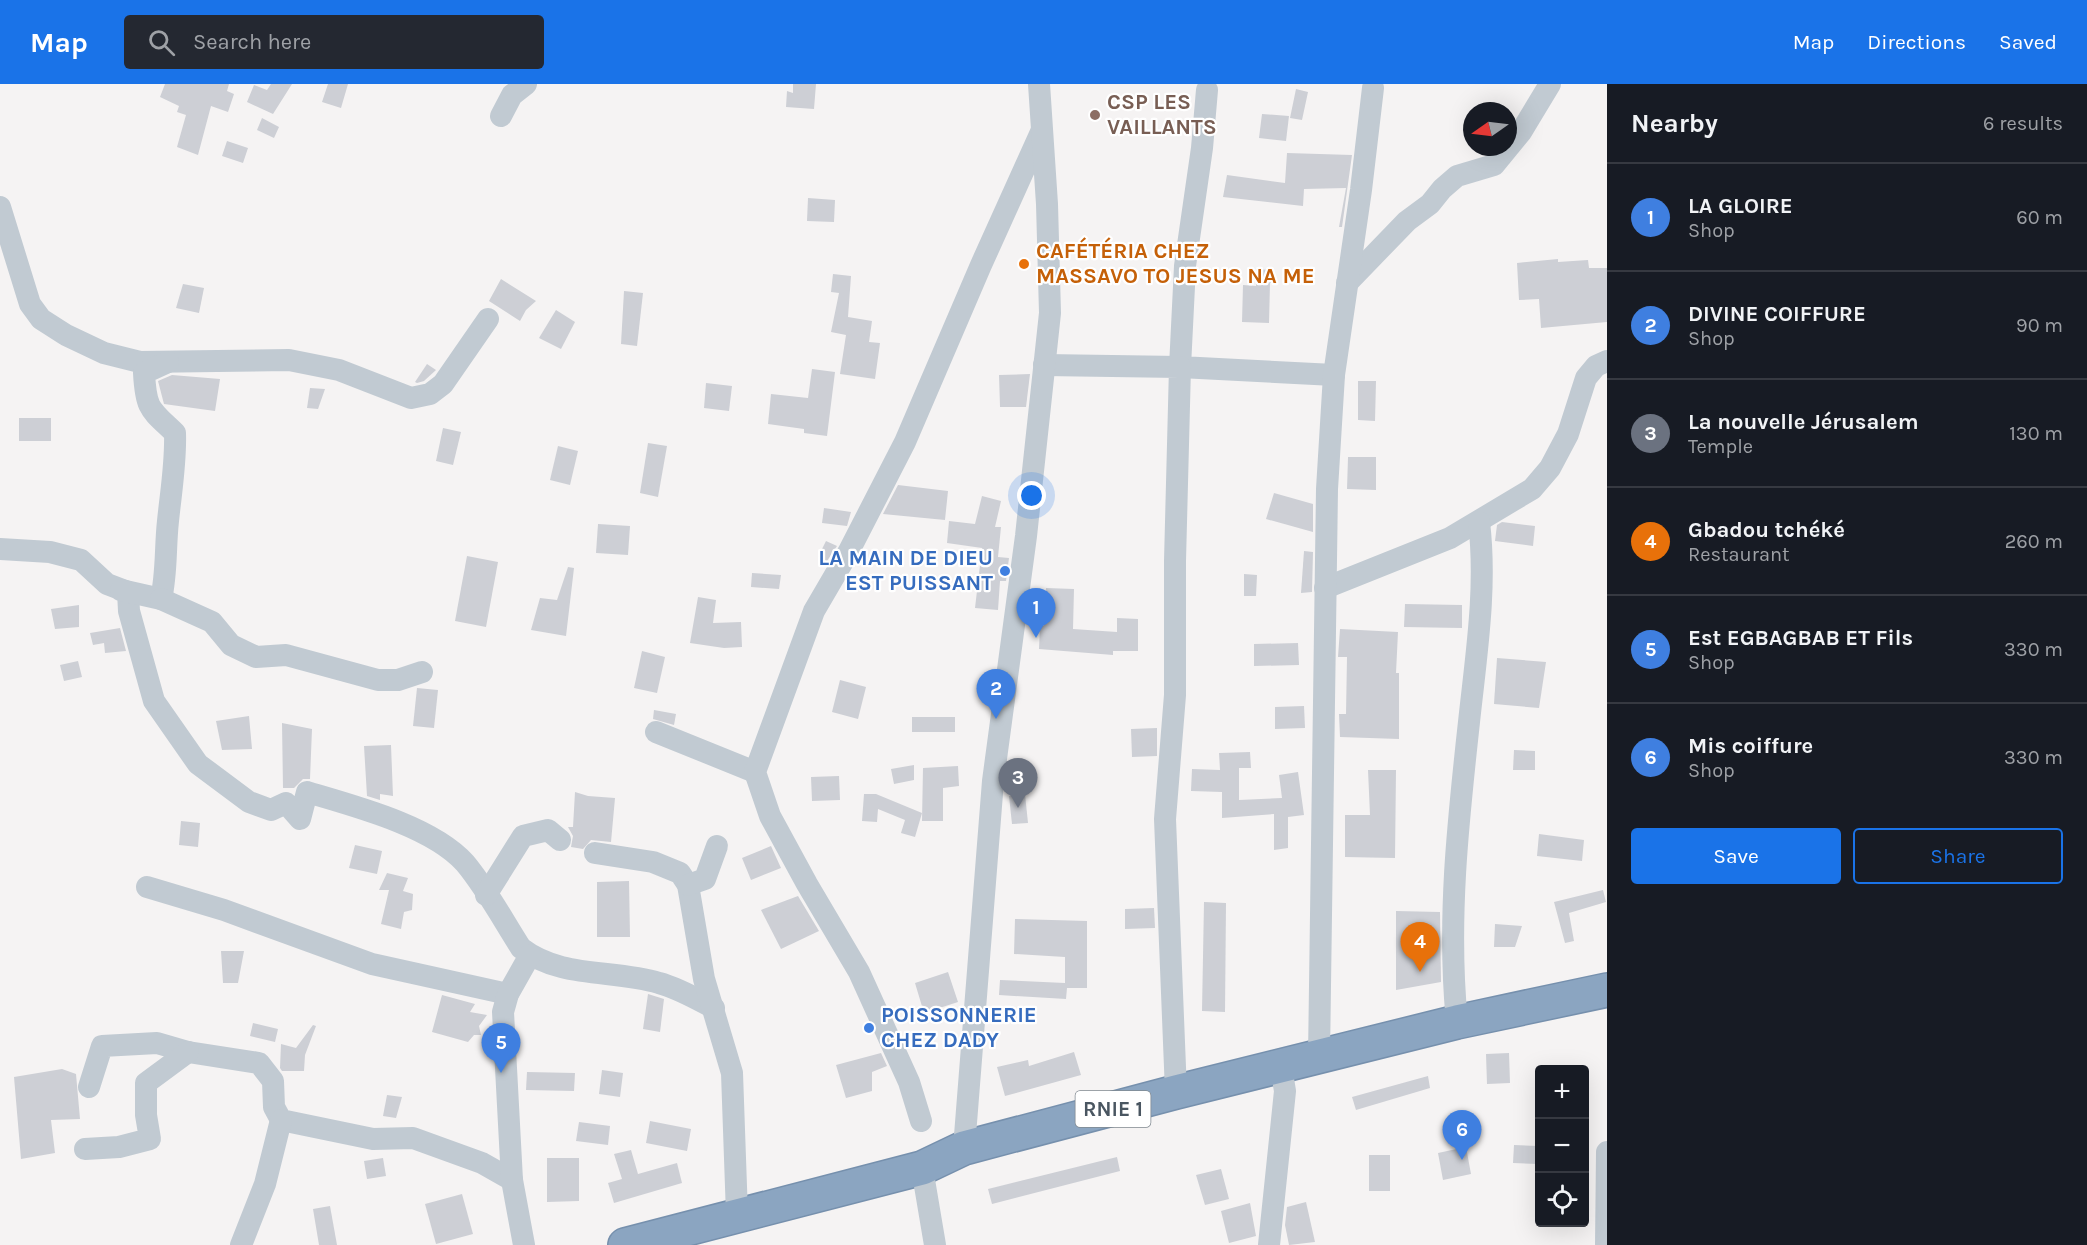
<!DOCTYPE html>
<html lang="en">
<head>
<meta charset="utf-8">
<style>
	body { margin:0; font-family:Karla,sans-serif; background:#242831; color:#f1f3f6 }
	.controls { position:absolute; right:18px; bottom:18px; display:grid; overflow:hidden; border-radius:6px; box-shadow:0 6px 24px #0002 }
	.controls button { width:54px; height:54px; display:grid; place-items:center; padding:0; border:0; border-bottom:2px solid #363941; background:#171b24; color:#f1f3f6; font:30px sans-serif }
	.compass { position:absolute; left:1463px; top:18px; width:54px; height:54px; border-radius:50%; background:#171b24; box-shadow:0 6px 24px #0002; rotate:256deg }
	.you { position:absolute; left:1032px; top:412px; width:21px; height:21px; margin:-15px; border:4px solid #fff; border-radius:50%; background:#1a73e8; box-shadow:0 0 0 9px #1a73e833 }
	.badge { display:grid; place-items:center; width:39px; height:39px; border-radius:50%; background:#1a73e8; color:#fff; font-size:20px; font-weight:700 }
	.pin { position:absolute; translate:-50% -50px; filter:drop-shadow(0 2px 3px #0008) }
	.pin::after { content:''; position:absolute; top:32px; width:21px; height:18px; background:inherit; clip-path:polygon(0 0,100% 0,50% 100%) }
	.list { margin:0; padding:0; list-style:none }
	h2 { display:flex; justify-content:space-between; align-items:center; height:78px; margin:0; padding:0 24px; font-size:26px }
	h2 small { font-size:20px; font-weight:400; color:#9ea1a6 }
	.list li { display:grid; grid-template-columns:39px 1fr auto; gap:18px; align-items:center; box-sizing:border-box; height:108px; padding:0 24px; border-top:2px solid #363941 }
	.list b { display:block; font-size:22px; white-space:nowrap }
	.list p { margin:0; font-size:20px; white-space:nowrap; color:#9ea1a6 }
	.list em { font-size:20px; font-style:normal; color:#9ea1a6 }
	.actions { display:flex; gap:12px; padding:18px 24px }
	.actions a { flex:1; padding:14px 0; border:2px solid #1a73e8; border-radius:6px; text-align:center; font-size:21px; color:#1a73e8 }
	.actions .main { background:#1a73e8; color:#fff }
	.icon { flex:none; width:33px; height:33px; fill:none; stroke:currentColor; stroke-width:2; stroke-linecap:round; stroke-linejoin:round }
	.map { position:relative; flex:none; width:1607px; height:1161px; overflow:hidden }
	header { display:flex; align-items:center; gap:36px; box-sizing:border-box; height:84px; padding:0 30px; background:#1a73e8; color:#fff }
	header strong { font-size:28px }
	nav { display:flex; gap:33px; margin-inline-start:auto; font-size:21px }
	.search { width:420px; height:54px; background:#242831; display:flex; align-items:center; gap:15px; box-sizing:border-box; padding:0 21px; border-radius:6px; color:#9ea1a6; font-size:22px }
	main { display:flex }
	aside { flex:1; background:#171b24 }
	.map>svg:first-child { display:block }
	.building { fill:#cdcfd5 }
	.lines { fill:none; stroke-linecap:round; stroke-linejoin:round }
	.highway-casing { stroke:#7690ad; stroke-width:36 }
	.minor { stroke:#c1cad2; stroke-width:22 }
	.highway { stroke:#8ba5c1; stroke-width:33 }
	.education-dot { fill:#8d6e63; stroke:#fff; stroke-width:2 }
	.food-dot { fill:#e8710a; stroke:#fff; stroke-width:2 }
	.shop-dot { fill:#3f7fe0; stroke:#fff; stroke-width:2 }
	.labels { text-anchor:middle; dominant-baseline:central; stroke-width:4.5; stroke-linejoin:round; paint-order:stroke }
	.shield { fill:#fff; stroke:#808990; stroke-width:1.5 }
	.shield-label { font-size:21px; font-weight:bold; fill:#4a5661 }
	.education-label { font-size:22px; font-weight:bold; fill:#785e54; stroke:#fff; text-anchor:start }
	.food-label { font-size:22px; font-weight:bold; fill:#c56008; stroke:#fff; text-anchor:start }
	.shop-label { font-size:22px; font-weight:bold; fill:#366cbe; stroke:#fff; text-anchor:end }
</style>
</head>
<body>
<header>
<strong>Map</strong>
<div class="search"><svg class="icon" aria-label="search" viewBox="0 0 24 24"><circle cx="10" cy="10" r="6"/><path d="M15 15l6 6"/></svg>Search here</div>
<nav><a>Map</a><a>Directions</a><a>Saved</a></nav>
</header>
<main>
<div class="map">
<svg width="1607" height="1161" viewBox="0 0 1607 1161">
	<rect width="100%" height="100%" fill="#f5f3f3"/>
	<g class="building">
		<path d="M 165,0 L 229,0 L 227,7 L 234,10 L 228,28 L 211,22 L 198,71 L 177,63 L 186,31 L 177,28 L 179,22 L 160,13 Z"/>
		<path d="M 271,0 L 292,0 L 273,30 L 247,18 L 254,1 L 267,6 Z"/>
		<path d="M 328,0 L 348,0 L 341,24 L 322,18 Z"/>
		<path d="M 793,0 L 816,0 L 814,25 L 786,23 L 787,7 L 793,9 Z"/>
		<path d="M 1296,5 L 1308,8 L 1302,36 L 1290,34 Z"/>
		<path d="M 1262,30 L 1289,32 L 1286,57 L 1259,54 Z"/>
		<path d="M 262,34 L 279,43 L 274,54 L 257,46 Z"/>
		<path d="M 227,57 L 248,64 L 243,79 L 222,72 Z"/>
		<path d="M 1287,69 L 1352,71 L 1342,143 L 1339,143 L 1346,104 L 1304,105 L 1303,122 L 1223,113 L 1227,91 L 1285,99 Z"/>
		<path d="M 808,114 L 835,116 L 834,138 L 807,137 Z"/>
		<path d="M 1558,175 L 1558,178 L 1588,176 L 1589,184 L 1607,184 L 1607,238 L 1541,244 L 1539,215 L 1519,216 L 1517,179 Z"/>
		<path d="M 1256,185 L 1274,186 L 1273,199 L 1270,199 L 1269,239 L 1242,238 L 1243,201 L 1256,202 Z"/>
		<path d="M 833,190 L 851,192 L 848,233 L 872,237 L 869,258 L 880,259 L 875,295 L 840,290 L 846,251 L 831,248 L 839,209 L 831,208 Z"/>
		<path d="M 501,195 L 536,217 L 526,226 L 520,237 L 489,217 Z"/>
		<path d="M 183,200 L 204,204 L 199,229 L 176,224 Z"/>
		<path d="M 624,207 L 643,209 L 637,262 L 621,260 Z"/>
		<path d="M 556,226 L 575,238 L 561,265 L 539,254 Z"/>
		<path d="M 427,280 L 436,286 L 424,297 L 417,299 L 415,298 Z"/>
		<path d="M 812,285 L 835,288 L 827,352 L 804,349 L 804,345 L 768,340 L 771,310 L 808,314 Z"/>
		<path d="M 1030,290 L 1026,323 L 1000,323 L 999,291 Z"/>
		<path d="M 172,291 L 220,295 L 215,327 L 164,320 L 158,297 Z"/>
		<path d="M 1358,297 L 1376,297 L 1375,337 L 1358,336 Z"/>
		<path d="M 706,299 L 732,302 L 729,327 L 704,324 Z"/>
		<path d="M 310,304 L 325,305 L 318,325 L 307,324 Z"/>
		<rect x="19" y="334" width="32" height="23"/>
		<path d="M 443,344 L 461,348 L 453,381 L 436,377 Z"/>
		<path d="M 648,359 L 667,362 L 658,413 L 640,409 Z"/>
		<path d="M 558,362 L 578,367 L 570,401 L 550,396 Z"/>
		<path d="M 1348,373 L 1376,373 L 1376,406 L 1347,405 Z"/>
		<path d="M 898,401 L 948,407 L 945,436 L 883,430 Z"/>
		<path d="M 1274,409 L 1313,420 L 1313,448 L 1266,435 Z"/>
		<path d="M 982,412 L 1001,417 L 995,443 L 1001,443 L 998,473 L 1009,474 L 1006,497 L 1000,497 L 998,526 L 975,524 L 982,464 L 947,459 L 949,437 L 975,440 Z"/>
		<path d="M 824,424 L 851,428 L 847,442 L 822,439 Z"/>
		<path d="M 1502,438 L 1535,442 L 1533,462 L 1495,457 L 1497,441 Z"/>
		<path d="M 598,440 L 630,442 L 628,471 L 596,469 Z"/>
		<path d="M 826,457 L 837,462 L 827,477 L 818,473 Z"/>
		<path d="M 1304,467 L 1313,468 L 1312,508 L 1301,509 Z"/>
		<path d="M 467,472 L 498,478 L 486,543 L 455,537 Z"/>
		<path d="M 568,483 L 574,484 L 566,552 L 531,546 L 540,514 L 557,516 Z"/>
		<path d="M 752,489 L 781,491 L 779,505 L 751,503 Z"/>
		<path d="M 1244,490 L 1257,491 L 1256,512 L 1244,512 Z"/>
		<path d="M 1046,504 L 1074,505 L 1073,545 L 1117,548 L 1117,534 L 1138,535 L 1138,567 L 1113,567 L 1113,571 L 1039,565 L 1040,542 L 1044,542 Z"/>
		<path d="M 698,513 L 716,516 L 713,539 L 741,538 L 742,563 L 724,564 L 690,559 Z"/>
		<path d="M 1405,520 L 1462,521 L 1462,544 L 1404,543 Z"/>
		<path d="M 79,521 L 79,543 L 55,545 L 51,525 Z"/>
		<path d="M 120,544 L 126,567 L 105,569 L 104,559 L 93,561 L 90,549 Z"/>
		<path d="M 1340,545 L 1398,548 L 1396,589 L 1399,589 L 1399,655 L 1340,653 L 1339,630 L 1346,630 L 1347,573 L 1338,573 Z"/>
		<path d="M 1298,559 L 1299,581 L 1254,582 L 1254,560 Z"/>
		<path d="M 642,567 L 665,573 L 657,609 L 634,604 Z"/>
		<path d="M 1497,574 L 1546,578 L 1539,624 L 1494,620 Z"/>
		<path d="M 78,577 L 82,593 L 64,597 L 60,581 Z"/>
		<path d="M 840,596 L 866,603 L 858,635 L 832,628 Z"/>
		<path d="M 417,604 L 438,606 L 434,644 L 413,642 Z"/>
		<path d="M 1304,622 L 1305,644 L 1275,645 L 1275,623 Z"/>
		<path d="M 654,626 L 676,630 L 674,641 L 653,635 Z"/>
		<path d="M 249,632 L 252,665 L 222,666 L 216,637 Z"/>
		<rect x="912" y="633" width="43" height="15"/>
		<path d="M 282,639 L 312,645 L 310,695 L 303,695 L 294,704 L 283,704 Z"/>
		<path d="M 1157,644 L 1157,672 L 1132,673 L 1131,645 Z"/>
		<path d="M 391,661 L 393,712 L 380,710 L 380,716 L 367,712 L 364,662 Z"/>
		<path d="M 1514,666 L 1535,667 L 1535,686 L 1513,686 Z"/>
		<path d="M 1250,668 L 1251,684 L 1239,684 L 1239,716 L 1282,714 L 1279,691 L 1298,688 L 1304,731 L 1288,733 L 1288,764 L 1274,766 L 1274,730 L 1222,734 L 1222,708 L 1191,707 L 1192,685 L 1220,686 L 1219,669 Z"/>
		<path d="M 914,681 L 914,696 L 894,700 L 891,685 Z"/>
		<path d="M 958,682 L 959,702 L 943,704 L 943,737 L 922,737 L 923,684 Z"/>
		<path d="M 1368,686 L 1396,686 L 1395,774 L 1345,773 L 1345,731 L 1370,731 Z"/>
		<path d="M 839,692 L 840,716 L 812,717 L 811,693 Z"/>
		<path d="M 575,708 L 588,712 L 615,714 L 611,758 L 591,756 L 583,765 L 571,763 L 573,752 L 568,743 L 573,743 Z"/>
		<path d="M 864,710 L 876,710 L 922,729 L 915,753 L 901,749 L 905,736 L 878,725 L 877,738 L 862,737 Z"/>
		<path d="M 1025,710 L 1028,739 L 1012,740 L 1009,712 Z"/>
		<path d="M 181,737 L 200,739 L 198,763 L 179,761 Z"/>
		<path d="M 1539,750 L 1584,756 L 1582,777 L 1537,772 Z"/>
		<path d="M 355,761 L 382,767 L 377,790 L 349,784 Z"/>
		<path d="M 771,762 L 781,784 L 751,796 L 742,774 Z"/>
		<path d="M 387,789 L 408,794 L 403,807 L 413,810 L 412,826 L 404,828 L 401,845 L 381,840 L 389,806 L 379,806 Z"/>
		<path d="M 629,797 L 630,853 L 597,853 L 597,798 Z"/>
		<path d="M 1603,806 L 1606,818 L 1569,829 L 1574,857 L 1565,859 L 1554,818 Z"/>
		<path d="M 798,812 L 819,847 L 781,865 L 761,826 Z"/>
		<path d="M 1204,818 L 1226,819 L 1225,928 L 1202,927 Z"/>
		<path d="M 1154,824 L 1155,844 L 1125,845 L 1125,825 Z"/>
		<path d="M 1396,827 L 1440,828 L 1441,898 L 1396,906 Z"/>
		<path d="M 1015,835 L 1087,837 L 1087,904 L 1067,904 L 1066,915 L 999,911 L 1000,896 L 1065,899 L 1065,873 L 1014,870 Z"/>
		<path d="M 1495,840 L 1522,842 L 1515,863 L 1494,863 Z"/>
		<path d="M 221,867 L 244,867 L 238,899 L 223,899 Z"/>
		<path d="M 948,888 L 958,918 L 924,929 L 915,899 Z"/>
		<path d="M 648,910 L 664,915 L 660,948 L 643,945 Z"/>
		<path d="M 442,911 L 475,920 L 470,928 L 487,931 L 479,942 L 481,951 L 474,951 L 468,958 L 432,948 Z"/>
		<path d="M 253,939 L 278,945 L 275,958 L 250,952 Z"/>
		<path d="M 313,941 L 316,942 L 305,971 L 304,987 L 282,987 L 280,984 L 281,960 L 296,964 Z"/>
		<path d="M 1074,968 L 1081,991 L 1005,1012 L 997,983 L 1028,976 L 1029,982 Z"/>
		<path d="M 881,969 L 887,982 L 872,988 L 872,1007 L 846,1014 L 836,981 Z"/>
		<path d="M 1509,969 L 1510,999 L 1487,1000 L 1486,970 Z"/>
		<path d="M 62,985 L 76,990 L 80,1035 L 51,1036 L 55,1069 L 21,1075 L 14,993 Z"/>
		<path d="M 602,986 L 623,989 L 620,1013 L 599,1010 Z"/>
		<path d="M 527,988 L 575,989 L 574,1007 L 526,1006 Z"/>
		<path d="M 1428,992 L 1430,1004 L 1356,1026 L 1352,1013 Z"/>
		<path d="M 387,1011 L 402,1013 L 396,1034 L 383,1032 Z"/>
		<path d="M 650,1037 L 691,1045 L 687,1067 L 646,1059 Z"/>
		<path d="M 579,1038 L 610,1042 L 608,1061 L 576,1057 Z"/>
		<path d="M 1514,1061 L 1539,1062 L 1538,1080 L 1513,1079 Z"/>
		<path d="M 1466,1063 L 1471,1090 L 1443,1096 L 1438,1069 Z"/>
		<path d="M 631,1066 L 638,1090 L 677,1079 L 682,1099 L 614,1119 L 608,1099 L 622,1095 L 614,1070 Z"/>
		<rect x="1369" y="1071" width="21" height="36"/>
		<path d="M 1117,1073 L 1120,1087 L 992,1120 L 988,1105 Z"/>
		<path d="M 383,1074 L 386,1092 L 367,1095 L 364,1077 Z"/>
		<path d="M 547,1074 L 579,1074 L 579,1117 L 547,1118 Z"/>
		<path d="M 1221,1085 L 1229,1115 L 1205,1121 L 1196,1091 Z"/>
		<path d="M 462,1110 L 473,1150 L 436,1160 L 425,1120 Z"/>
		<path d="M 1306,1118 L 1315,1158 L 1289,1161 L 1285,1141 L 1287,1123 Z"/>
		<path d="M 1250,1119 L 1256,1152 L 1229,1159 L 1221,1127 Z"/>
		<path d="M 330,1122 L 337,1161 L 319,1161 L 313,1125 Z"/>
	</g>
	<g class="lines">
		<g class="highway-casing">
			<path id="highway" d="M 625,1161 L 922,1084 L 964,1064 L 1176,1008 L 1457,938 L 1607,906"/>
		</g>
		<g class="minor">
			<path d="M 1207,6 L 1202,64 L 1185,182 L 1180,283 L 1334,291"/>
			<path d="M 501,32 L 512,11 L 526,0"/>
			<path d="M 0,123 L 30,220 L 41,235 L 66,251 L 104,269 L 140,278 L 289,276 L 339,286 L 411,314 L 430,310 L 443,300 L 488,235"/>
			<path d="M 1347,199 L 1407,137 L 1430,120 L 1442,105 L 1457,92 L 1494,81 L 1521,48 L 1550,0"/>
			<path d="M 1044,281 L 1180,283 L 1175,477 L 1175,611 L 1165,735 L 1176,1008"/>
			<path d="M 0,465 L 50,468 L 81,476 L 107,500 L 128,508 L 129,527 L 154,617 L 198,680 L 249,718 L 271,726 L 286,719 L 300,735 L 307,708 C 354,722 432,742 465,779 C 486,804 503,836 521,864 C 561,895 613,885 659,899 C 678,904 697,915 714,924"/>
			<path d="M 1325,504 L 1450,454 L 1532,405 L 1550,384 L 1568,350 L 1586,294 L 1596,282 L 1607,277"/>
			<path d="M 121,506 L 161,515 C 167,489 165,464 168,437 C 171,407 176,379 175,349 C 150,325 146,326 144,289 L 168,278"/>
			<path d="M 161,515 L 212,538 L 231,561 L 256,573 L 286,571 L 378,596 L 398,596 L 422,588"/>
			<path d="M 656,648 L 755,688"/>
			<path d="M 595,769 L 653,778 L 680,789 L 688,801 L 704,895 L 732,989 L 737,1131"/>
			<path d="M 688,801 L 705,795 L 717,762"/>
			<path d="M 147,803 L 224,826 L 372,880 L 508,910"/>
			<path d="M 486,811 L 523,752 L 548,746 L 560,756"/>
			<path d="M 1457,938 C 1447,838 1458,738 1469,638 C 1476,572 1487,504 1479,438"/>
			<path d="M 1319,973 L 1327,405 L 1334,291 L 1361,106 L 1373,4"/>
			<path d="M 89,1003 L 102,962 L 157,959 L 188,968 L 259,979 L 273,997 L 274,1023 L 281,1036 L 373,1055 L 413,1054 L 482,1079 L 512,1096"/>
			<path d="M 921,1037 L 909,998 L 859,888 L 807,800 L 770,732 L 755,688 L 814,527 L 849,467 L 905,358 L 981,181 L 1041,48"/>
			<path d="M 964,1064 L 993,697 L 1026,452 L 1050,229 L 1047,120 L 1039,0"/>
			<path d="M 85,1065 L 119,1063 L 150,1055 L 146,1031 L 146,999 L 188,968"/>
			<path d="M 922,1084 L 935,1161"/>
			<path d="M 241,1161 L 265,1100 L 281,1036"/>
			<path d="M 524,1161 L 512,1096 L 503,928 L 508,910 L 530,871"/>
			<path d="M 1269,1161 L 1285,1007 L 1281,983"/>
			<path d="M 1606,1161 L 1607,1068"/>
		</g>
		<use href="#highway" class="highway"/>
	</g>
	<circle class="education-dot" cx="1095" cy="31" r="6"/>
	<circle class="food-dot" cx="1024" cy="180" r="6"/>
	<g class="shop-dot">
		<circle cx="1005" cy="487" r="6"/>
		<circle cx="869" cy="944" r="6"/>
	</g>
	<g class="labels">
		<rect class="shield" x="1075.5" y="1007" width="75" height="36" rx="4.5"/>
		<g class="shield-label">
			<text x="1113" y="1025">RNIE 1</text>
		</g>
		<g class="education-label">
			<text x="1107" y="18">CSP LES<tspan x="1107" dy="25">VAILLANTS</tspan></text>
		</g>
		<g class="food-label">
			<text x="1036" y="167">CAFÉTÉRIA CHEZ<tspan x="1036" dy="25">MASSAVO TO JESUS NA ME</tspan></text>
		</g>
		<g class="shop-label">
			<text x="993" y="474">LA MAIN DE DIEU<tspan x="993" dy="25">EST PUISSANT</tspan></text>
			<text x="881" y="931" text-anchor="start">POISSONNERIE<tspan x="881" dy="25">CHEZ DADY</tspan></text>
		</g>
	</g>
</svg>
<div class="controls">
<button>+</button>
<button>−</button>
<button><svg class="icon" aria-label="locate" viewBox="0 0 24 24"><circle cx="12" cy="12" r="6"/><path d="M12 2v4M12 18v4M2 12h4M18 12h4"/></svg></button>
</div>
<svg class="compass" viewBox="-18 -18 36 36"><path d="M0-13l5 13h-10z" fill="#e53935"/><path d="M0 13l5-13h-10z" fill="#9ea1a6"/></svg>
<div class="you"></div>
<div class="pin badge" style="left:1036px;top:554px;background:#3f7fe0">1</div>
<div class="pin badge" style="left:996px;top:635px;background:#3f7fe0">2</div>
<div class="pin badge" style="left:1018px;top:724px;background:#6b7280">3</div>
<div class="pin badge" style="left:1420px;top:888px;background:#e8710a">4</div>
<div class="pin badge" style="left:501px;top:989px;background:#3f7fe0">5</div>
<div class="pin badge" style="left:1462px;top:1076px;background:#3f7fe0">6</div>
</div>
<aside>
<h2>Nearby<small>6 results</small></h2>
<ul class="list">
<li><span class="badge" style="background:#3f7fe0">1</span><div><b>LA GLOIRE</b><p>Shop</p></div><em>60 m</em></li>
<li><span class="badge" style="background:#3f7fe0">2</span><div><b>DIVINE COIFFURE</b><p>Shop</p></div><em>90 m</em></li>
<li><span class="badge" style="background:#6b7280">3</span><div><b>La nouvelle Jérusalem</b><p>Temple</p></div><em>130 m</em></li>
<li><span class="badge" style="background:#e8710a">4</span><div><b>Gbadou tchéké</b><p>Restaurant</p></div><em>260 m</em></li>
<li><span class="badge" style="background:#3f7fe0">5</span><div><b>Est EGBAGBAB ET Fils</b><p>Shop</p></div><em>330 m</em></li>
<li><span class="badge" style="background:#3f7fe0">6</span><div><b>Mis coiffure</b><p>Shop</p></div><em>330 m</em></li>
</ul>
<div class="actions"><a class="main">Save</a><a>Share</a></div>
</aside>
</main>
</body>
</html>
